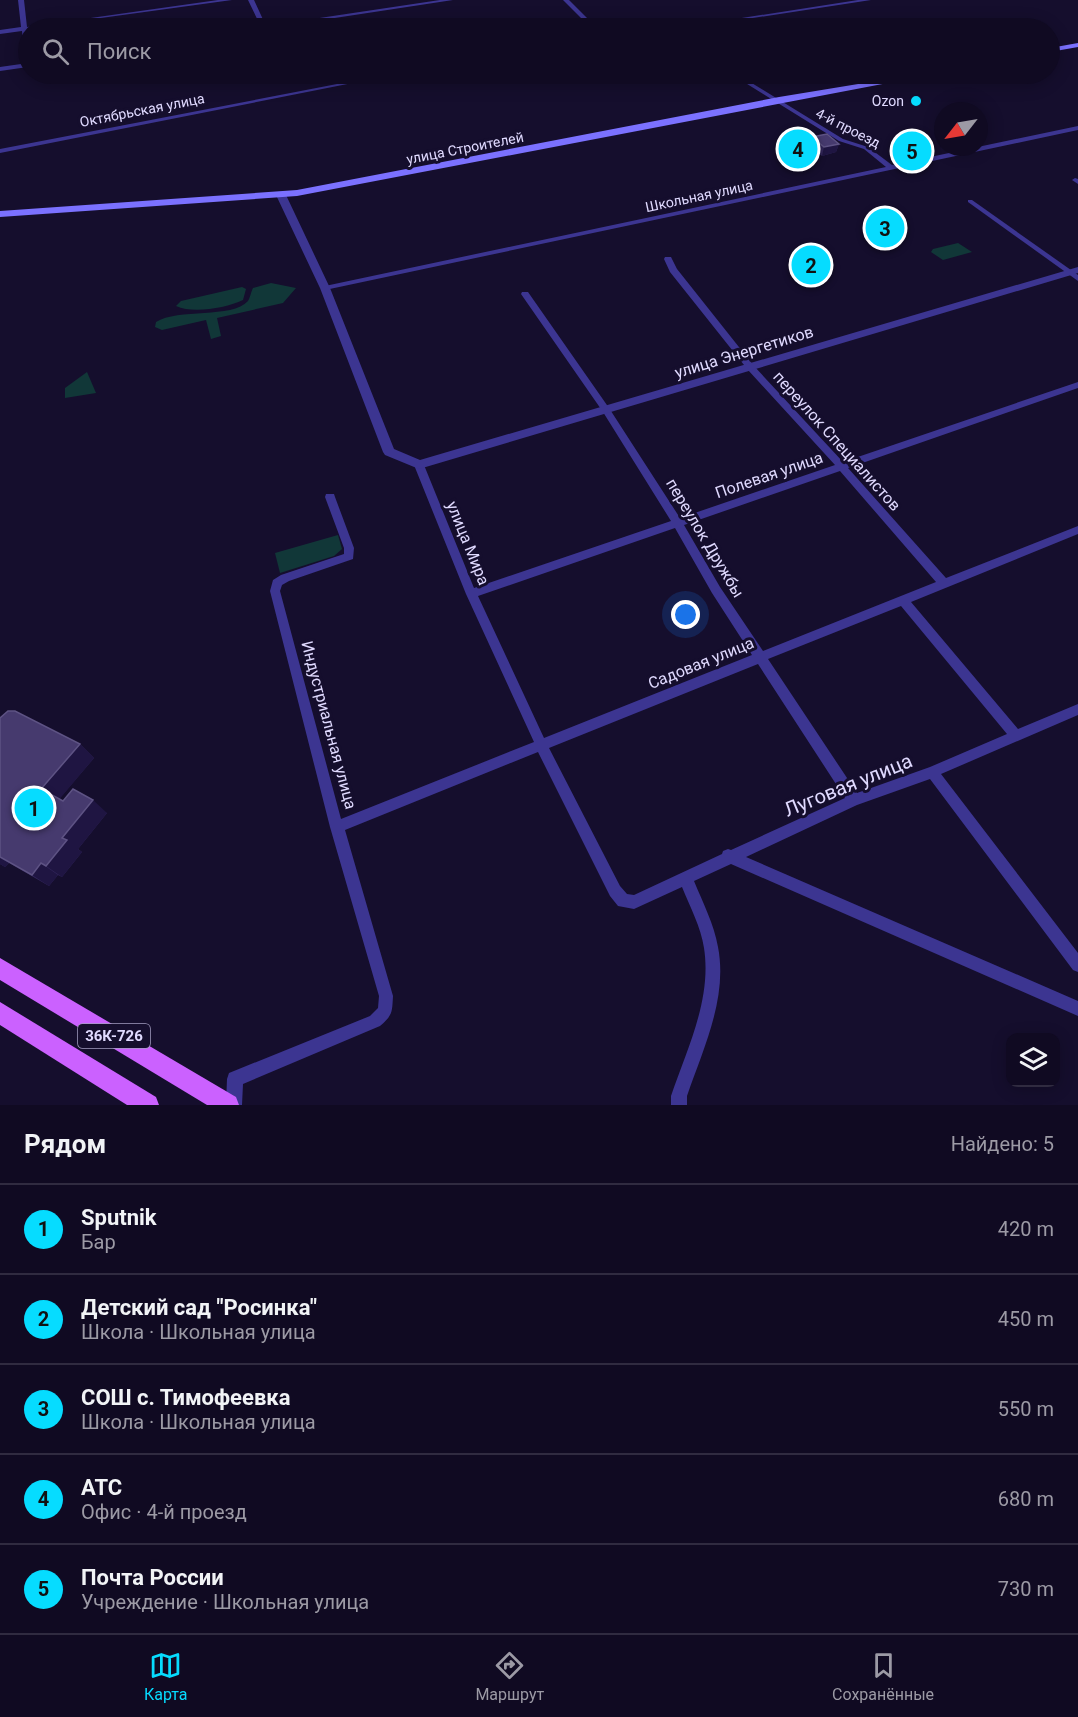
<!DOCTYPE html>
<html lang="ru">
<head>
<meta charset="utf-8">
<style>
	body { margin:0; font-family:Roboto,sans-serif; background:#1e182f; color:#f1f3f6 }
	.controls { position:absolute; right:18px; bottom:18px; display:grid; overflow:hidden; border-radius:12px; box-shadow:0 3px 15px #0003 }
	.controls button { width:54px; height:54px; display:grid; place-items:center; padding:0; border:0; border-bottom:2px solid #302b40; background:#100a22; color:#f1f3f6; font:30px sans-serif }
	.compass { position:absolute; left:934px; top:102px; width:54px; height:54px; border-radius:50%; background:#100a22; box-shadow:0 3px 15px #0003; rotate:239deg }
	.you { position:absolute; left:686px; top:615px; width:21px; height:21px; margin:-15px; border:4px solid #fff; border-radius:50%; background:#1a73e8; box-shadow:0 0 0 9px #1a73e833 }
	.badge { display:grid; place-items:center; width:39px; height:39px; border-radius:50%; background:#06dcff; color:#111; font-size:20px; font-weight:700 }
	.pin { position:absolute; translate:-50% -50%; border:3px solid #fff; box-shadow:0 2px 6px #0006 }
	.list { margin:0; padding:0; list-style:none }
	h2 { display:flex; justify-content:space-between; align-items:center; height:78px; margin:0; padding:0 24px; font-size:26px }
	h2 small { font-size:20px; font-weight:400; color:#9c9aa5 }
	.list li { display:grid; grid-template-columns:39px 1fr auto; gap:18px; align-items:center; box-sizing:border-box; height:90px; padding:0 24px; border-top:2px solid #302b40 }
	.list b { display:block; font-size:22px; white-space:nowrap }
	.list p { margin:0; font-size:20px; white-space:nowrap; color:#9c9aa5 }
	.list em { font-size:20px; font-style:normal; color:#9c9aa5 }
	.icon { flex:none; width:33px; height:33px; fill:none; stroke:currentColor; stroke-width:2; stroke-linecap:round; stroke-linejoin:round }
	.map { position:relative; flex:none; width:1078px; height:1105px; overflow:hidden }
	.search { position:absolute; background:#100a22; box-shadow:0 3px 15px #0003; left:18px; right:18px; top:18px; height:66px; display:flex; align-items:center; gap:15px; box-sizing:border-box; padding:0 21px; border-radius:33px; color:#9c9aa5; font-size:22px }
	.sheet { height:528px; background:#100a22 }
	nav { display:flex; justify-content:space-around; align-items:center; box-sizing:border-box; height:84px; border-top:2px solid #302b40; background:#100a22; font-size:16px; color:#9c9aa5 }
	nav a { display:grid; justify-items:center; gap:3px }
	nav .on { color:#06dcff }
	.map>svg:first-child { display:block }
	.green { fill:#113738 }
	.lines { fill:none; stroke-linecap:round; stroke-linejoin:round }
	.minor { fill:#3c3591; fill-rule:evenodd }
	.tertiary { fill:#3c3591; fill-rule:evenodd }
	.secondary { fill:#7b71ff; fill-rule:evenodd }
	.primary { fill:#cb61ff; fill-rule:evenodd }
	.wall { fill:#33275c }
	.shaded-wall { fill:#1f1542 }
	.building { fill:#463a6e; stroke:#5e5384; stroke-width:1.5 }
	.poi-dot { fill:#06dcff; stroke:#150e2d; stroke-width:2 }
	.labels { text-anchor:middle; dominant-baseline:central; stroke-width:6; stroke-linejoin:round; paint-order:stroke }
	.far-poi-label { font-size:14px; fill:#e0daff; stroke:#150e2d; text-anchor:end }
	.far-street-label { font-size:14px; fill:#e0daff; stroke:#150e2d }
	.shield { fill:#150e2d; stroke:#a39dc0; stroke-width:1.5 }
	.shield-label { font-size:15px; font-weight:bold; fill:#e0daff }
	.street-label { font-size:16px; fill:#e0daff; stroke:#150e2d }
	.near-street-label { font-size:20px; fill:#e0daff; stroke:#150e2d }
</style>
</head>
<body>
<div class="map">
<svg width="1078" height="1105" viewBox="0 0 1078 1105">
	<rect width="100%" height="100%" fill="#150e2d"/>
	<g class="green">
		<path d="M 958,243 L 972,252 L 943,260 L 931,252 L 933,249 Z"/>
		<path d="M 271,283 L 296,288 L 283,303 L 217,318 L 221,336 L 211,339 L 206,320 L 162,330 L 155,327 L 156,322 C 178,308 232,319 248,301 C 250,298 251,292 253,288 Z"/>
		<path d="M 242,287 L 246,289 L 243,300 C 226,308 193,314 176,306 L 181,301 Z"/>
		<path d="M 87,372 L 96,393 L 65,398 L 65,388 Z"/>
		<path d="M 338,535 L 342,549 L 334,556 L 280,573 L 275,553 Z"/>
	</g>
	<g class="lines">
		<g class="minor">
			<path d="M 18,0 L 24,0 L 27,27 L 218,0 L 232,0 L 28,28 L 27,30 L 28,63 L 25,61 L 22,31 L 0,34 L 0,30 L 21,27 Z"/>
			<path d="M 248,0 L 254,0 L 266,26 L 440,0 L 453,0 L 269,28 L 260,28 L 261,27 Z"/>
			<path d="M 563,0 L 569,0 L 590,21 L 601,23 L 606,28 L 600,28 L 597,25 L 586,23 Z"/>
			<path d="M 858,0 L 871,0 L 688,28 L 678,28 Z"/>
			<path d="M 28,63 L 28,67 L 0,71 L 0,67 Z"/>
			<path d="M 389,74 L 398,74 L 0,153 L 0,149 Z"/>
			<path d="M 731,74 L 737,74 L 843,139 L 868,147 L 892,165 L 1078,126 L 1078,130 L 325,290 L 321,288 L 325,286 L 886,167 L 864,149 L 839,141 Z"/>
			<path d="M 1075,178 L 1078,179 L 1078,184 L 1072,180 Z"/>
			<path d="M 968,200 L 972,200 L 1078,275 L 1078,281 L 968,202 Z"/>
			<path d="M 665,257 L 671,257 L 677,269 L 754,366 L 843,462 L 1078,382 L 1078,388 L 848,468 L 946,578 L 1078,526 L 1078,534 L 911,602 L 1018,729 L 1078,704 L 1078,715 L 941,774 L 1078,953 L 1078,972 L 1073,970 L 930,779 L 857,805 L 746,857 L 1078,1001 L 1078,1016 L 731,864 L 694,881 C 703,903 714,924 718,947 C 728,998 703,1049 687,1096 L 687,1105 L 671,1105 L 671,1096 C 687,1049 712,999 704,948 C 701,927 690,907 682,887 L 634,909 L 618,906 L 610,896 L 538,752 L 345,830 L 393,996 C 392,1012 393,1015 380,1026 L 243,1084 L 242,1105 L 226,1105 L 227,1079 L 229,1073 L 370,1016 L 378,1008 L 379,996 L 330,827 L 270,591 L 273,580 L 281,575 L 344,554 L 344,548 L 325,497 L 326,494 L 334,494 L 335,497 L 354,548 L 353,559 L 289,581 L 282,585 L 280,591 L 341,819 L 534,742 L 466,594 L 414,465 L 416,463 L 419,462 L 424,465 L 474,588 L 671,521 L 603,412 L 521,294 L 522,292 L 528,292 L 609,408 L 680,518 L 835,465 L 748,370 L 670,272 L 664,259 ZM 840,471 L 936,582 L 763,651 L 720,587 L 684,525 ZM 675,528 L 712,593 L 752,655 L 544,738 L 478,596 ZM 901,606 L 1007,734 L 930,767 L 857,793 L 768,659 ZM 758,664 L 845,798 L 731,850 L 728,849 L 723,851 L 722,854 L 634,895 L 627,894 L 620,886 L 549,748 Z"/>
		</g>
		<path class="tertiary" d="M 281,192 L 286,195 L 330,288 L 394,449 L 420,460 L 1078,267 L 1078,273 L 419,469 L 385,455 L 383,452 L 320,288 L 276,195 Z"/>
		<g class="secondary">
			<path d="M 1078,43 L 1078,47 L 1050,52 L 1050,48 Z"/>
			<path d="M 919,74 L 935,74 L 297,196 L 0,217 L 0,211 L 297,190 L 779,97 Z"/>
		</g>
		<g class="primary">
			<path d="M 0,958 L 236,1097 L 239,1105 L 207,1105 L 0,980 Z"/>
			<path d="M 0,1002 L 156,1097 L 159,1105 L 127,1105 L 0,1025 Z"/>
		</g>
	</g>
	<g class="wall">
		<path d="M 812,137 L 839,144 L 836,152 L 822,156 L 810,146 Z"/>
		<path d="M 0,718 L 80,744 L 94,758 L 59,799 L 63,801 L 107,813 L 78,849 L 82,852 L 62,877 L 58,875 L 49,886 L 9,863 L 5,867 L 0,864 Z"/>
	</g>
	<g class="shaded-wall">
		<path d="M 839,144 L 836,152 L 822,156 L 824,147 Z"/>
		<path d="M 80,744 L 94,758 L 57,802 L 41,789 Z"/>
		<path d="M 93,800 L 107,813 L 78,849 L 82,852 L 62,877 L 46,866 L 62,838 Z"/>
		<path d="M 0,858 L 9,863 L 5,867 L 0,864 Z"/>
		<path d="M 41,863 L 58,875 L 49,886 L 32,875 Z"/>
	</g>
	<g class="building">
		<path d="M 827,134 L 839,144 L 824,147 L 812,137 Z"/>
		<path d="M 8,711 L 15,711 L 80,744 L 41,789 L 63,801 L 73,789 L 93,800 L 62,838 L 67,840 L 46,866 L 41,863 L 32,875 L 0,857 L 0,718 Z"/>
	</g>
	<circle class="poi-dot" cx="916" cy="101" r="6"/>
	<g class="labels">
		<g class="far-poi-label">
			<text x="904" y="101">Ozon</text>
		</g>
		<g class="far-street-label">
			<text transform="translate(142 110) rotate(-11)">Октябрьская улица</text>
			<text transform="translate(848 128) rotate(27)">4-й проезд</text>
			<text transform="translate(465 148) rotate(-11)">улица Строителей</text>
			<text transform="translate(699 196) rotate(-12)">Школьная улица</text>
		</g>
		<rect class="shield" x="78" y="1024" width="72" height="24" rx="4.5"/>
		<g class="shield-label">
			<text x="114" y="1036">36К-726</text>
		</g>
		<g class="street-label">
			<text transform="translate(744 352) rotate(-17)">улица Энергетиков</text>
			<text transform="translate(837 441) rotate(48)">переулок Специалистов</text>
			<text transform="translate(769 475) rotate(-19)">Полевая улица</text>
			<text transform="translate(705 538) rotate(59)">переулок Дружбы</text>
			<text transform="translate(468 543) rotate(68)">улица Мира</text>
			<text transform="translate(701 663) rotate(-22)">Садовая улица</text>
			<text transform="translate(329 725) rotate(75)">Индустриальная улица</text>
		</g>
		<g class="near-street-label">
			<text transform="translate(848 785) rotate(-22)">Луговая улица</text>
		</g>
	</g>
</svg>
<div class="controls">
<button><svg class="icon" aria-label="layers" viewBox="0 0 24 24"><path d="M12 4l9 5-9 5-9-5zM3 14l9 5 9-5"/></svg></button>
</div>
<svg class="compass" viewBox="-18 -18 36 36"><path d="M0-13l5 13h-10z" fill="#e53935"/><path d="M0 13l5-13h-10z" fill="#9c9aa5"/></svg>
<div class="you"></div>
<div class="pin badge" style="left:34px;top:808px">1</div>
<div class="pin badge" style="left:811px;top:265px">2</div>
<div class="pin badge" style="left:885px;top:228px">3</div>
<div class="pin badge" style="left:798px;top:149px">4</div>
<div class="pin badge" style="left:912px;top:151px">5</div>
<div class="search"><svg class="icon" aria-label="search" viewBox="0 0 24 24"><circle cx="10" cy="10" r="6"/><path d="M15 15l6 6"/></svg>Поиск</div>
</div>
<section class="sheet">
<h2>Рядом<small>Найдено: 5</small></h2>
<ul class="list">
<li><span class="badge">1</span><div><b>Sputnik</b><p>Бар</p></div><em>420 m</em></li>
<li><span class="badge">2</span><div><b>Детский сад &quot;Росинка&quot;</b><p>Школа · Школьная улица</p></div><em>450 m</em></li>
<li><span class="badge">3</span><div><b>СОШ с. Тимофеевка</b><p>Школа · Школьная улица</p></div><em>550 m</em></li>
<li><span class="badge">4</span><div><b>АТС</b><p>Офис · 4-й проезд</p></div><em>680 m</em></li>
<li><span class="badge">5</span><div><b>Почта России</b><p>Учреждение · Школьная улица</p></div><em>730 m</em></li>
</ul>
</section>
<nav>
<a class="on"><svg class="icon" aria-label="map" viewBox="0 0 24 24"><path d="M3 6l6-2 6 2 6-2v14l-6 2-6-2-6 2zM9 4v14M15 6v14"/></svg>Карта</a>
<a><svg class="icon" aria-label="directions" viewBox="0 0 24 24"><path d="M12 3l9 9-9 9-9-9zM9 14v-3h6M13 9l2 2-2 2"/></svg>Маршрут</a>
<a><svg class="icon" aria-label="saved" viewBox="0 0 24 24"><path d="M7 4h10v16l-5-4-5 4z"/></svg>Сохранённые</a>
</nav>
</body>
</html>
